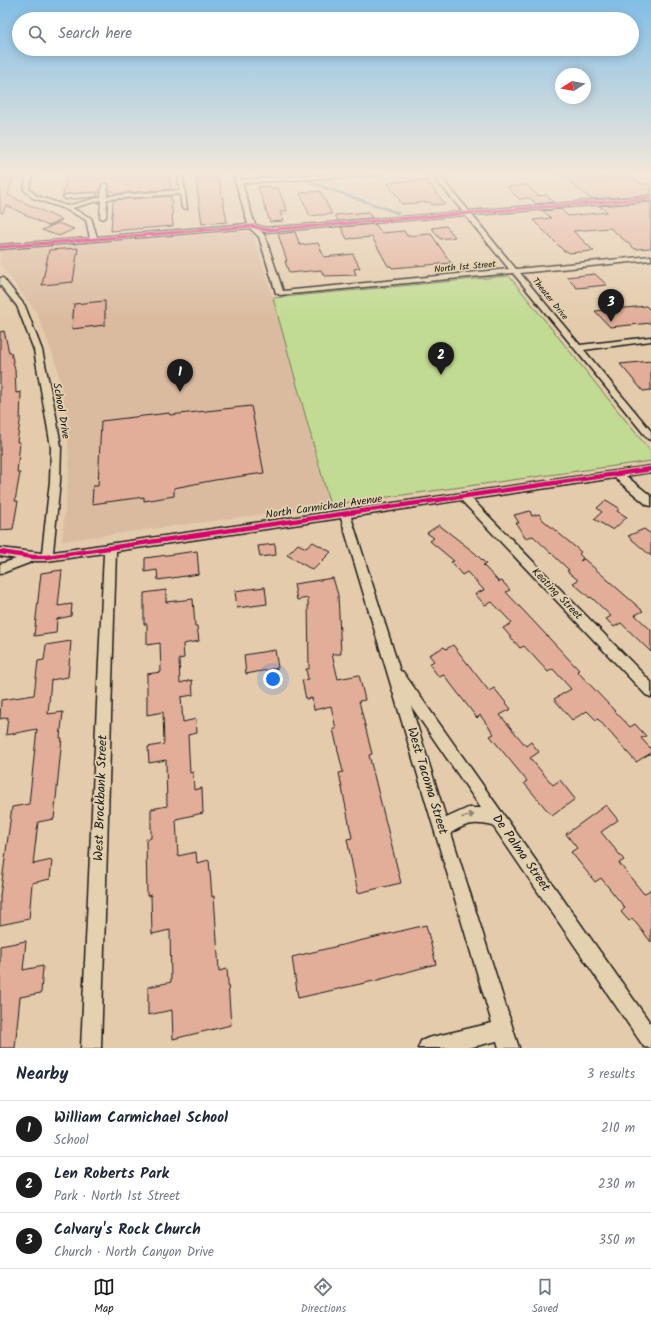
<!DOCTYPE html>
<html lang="en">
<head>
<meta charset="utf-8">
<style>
	body { margin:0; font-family:Kalam,sans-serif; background:#f6f6f7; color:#1f2937 }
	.compass { position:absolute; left:555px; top:68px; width:36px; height:36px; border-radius:50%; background:#fff; box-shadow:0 2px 10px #0003; rotate:259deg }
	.you { position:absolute; left:273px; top:679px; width:14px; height:14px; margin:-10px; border:3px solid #fff; border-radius:50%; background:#1a73e8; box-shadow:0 0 0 6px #1a73e833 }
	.badge { display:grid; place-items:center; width:26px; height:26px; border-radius:50%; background:#1c1c1c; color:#fff; font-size:13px; font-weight:700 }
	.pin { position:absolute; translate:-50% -33px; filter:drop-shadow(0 1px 2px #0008) }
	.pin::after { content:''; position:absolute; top:21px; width:14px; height:12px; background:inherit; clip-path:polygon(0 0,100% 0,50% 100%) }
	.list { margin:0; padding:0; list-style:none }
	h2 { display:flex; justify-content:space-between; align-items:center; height:52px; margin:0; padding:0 16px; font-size:17px }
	h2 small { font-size:13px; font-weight:400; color:#747a83 }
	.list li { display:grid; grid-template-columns:26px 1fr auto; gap:12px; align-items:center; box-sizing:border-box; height:56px; padding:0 16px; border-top:1px solid #e0e1e3 }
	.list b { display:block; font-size:15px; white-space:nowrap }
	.list p { margin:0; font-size:13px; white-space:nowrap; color:#747a83 }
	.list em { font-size:13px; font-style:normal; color:#747a83 }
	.icon { flex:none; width:22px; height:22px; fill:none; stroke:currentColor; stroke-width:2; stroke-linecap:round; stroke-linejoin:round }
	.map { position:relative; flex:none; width:651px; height:1048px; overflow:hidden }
	.search { position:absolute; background:#fff; box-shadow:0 2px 10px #0003; left:12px; right:12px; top:12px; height:44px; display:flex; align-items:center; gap:10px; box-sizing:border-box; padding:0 14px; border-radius:22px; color:#747a83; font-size:15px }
	.sheet { height:220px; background:#fff }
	nav { display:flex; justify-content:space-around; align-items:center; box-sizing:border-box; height:56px; border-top:1px solid #e0e1e3; background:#fff; font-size:11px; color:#747a83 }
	nav a { display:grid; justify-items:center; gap:2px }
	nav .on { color:#1c1c1c }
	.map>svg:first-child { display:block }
	.built { fill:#dbbba0 }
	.green { fill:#c1db92; stroke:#6e7c57 }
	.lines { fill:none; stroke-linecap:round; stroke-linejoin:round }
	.stream { stroke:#5c8795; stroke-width:2.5 }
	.building { fill:#e2ae99; stroke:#1c1c1c }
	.street-casing { stroke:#1c1c1c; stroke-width:3 }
	.street { fill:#e3d1af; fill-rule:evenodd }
	.cycleway-far1-casing { stroke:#e3d1af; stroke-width:4.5 }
	.cycleway-casing { stroke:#e3d1af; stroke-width:7 }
	.cycleway-far1 { stroke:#d6006c; stroke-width:3 }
	.cycleway { stroke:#d6006c; stroke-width:4.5 }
	.oneway { stroke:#89806d }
	.labels { text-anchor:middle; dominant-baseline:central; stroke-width:3.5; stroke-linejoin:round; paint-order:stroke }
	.far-street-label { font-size:9px; fill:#1c1c1c; stroke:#e3d1af }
	.street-label { font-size:11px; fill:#1c1c1c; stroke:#e3d1af }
	.near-street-label { font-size:13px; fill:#1c1c1c; stroke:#e3d1af }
</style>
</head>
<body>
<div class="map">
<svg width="651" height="1048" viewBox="0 0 651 1048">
	<rect width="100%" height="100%" fill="#e4cbac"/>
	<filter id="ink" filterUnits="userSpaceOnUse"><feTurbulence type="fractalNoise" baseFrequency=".025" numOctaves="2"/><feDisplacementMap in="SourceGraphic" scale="8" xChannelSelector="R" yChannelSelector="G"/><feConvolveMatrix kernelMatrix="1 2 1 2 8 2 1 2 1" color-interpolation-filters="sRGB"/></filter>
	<g filter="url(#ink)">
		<path class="built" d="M 252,231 L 273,298 L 330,505 L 62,541 L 69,468 L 67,418 L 57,366 L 37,313 L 0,265 L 0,251 Z"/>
		<path class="green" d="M 509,276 L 651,452 L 651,461 L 330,505 L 273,298 Z"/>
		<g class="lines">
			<path class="stream" d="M 303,173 L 312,183 L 398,213"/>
		</g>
		<g class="building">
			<path d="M 67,173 L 169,173 L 171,189 L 114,194 L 114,191 L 109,191 L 109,184 L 104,182 L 101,185 L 100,192 L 63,195 Z"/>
			<path d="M 218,173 L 227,222 L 202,224 L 195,174 Z"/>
			<path d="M 559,173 L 592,173 L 598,178 L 630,176 L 642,184 L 647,184 L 651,187 L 651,195 L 591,199 Z"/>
			<path d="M 14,174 L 8,195 L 62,220 L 48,226 L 6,205 L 3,213 L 0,212 L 0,175 Z"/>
			<path d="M 422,180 L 427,181 L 445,204 L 432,205 L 430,202 L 402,204 L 388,183 Z"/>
			<path d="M 527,185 L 538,196 L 546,195 L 554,202 L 536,204 L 530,198 L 519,199 L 507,187 Z"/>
			<path d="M 269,186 L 270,189 L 278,188 L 287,211 L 280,212 L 284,221 L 270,222 L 258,187 Z"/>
			<path d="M 320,191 L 332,214 L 310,216 L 300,193 Z"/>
			<path d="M 171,196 L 173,226 L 111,231 L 113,200 Z"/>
			<path d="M 651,202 L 651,248 L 635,249 L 610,228 L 573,231 L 594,251 L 569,253 L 567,251 L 564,251 L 533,220 L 551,218 L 543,211 L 561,209 L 568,216 L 607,212 L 599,206 Z"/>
			<path d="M 368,212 L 372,218 L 338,221 L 335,215 Z"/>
			<path d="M 58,223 L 74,229 L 59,236 L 42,230 Z"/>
			<path d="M 375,224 L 382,233 L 404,231 L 407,236 L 431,234 L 451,263 L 392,268 L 391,266 L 388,266 L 372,237 L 347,239 L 341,227 Z"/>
			<path d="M 446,226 L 455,237 L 440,239 L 432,228 Z"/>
			<path d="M 295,232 L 300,245 L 318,243 L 324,257 L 353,254 L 360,268 L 354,269 L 356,275 L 324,276 L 321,270 L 289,273 L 285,261 L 287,261 L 278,234 Z"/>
			<path d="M 78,248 L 73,282 L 42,285 L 49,250 Z"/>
			<path d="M 595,274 L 607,285 L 577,288 L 566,277 Z"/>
			<path d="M 105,301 L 105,325 L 72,329 L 74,304 Z"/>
			<path d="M 646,306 L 651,311 L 651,323 L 610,327 L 595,311 Z"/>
			<path d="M 4,331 L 9,352 L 11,352 L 15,370 L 16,393 L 21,392 L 20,422 L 17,442 L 20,442 L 17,473 L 20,473 L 15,501 L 18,501 L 13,529 L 0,530 L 0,332 Z"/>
			<path d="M 651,361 L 651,390 L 643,391 L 620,364 Z"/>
			<path d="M 251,406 L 264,473 L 215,480 L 174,488 L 174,496 L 144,501 L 144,497 L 92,504 L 93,486 L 98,486 L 101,421 L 169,413 L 170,415 Z"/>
			<path d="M 606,500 L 619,508 L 617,511 L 627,517 L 613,530 L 594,519 L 602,512 L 597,508 Z"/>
			<path d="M 530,511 L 532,516 L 539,514 L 543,520 L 581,552 L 579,554 L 583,558 L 580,561 L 584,559 L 643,611 L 635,615 L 651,630 L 651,652 L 621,623 L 614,627 L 606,619 L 611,616 L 591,597 L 590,598 L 573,583 L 578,580 L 567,571 L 569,570 L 533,536 L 525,538 L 516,523 L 519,523 L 514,515 Z"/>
			<path d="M 439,525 L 475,553 L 486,564 L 483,565 L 499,582 L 502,581 L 510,590 L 506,592 L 579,670 L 577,671 L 630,727 L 635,724 L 646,736 L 641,738 L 651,749 L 651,753 L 636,762 L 598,719 L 596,720 L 587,711 L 572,720 L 554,699 L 571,689 L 553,669 L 548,672 L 524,646 L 520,648 L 503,628 L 512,623 L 492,602 L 485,605 L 475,594 L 484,590 L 467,572 L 462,575 L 451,562 L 454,561 L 430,541 L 434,538 L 427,533 Z"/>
			<path d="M 644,529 L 651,534 L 651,556 L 628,536 Z"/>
			<path d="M 313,542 L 331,552 L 313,570 L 287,555 L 298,544 L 306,548 Z"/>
			<path d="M 275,544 L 276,555 L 260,557 L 258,546 Z"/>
			<path d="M 197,551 L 199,574 L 158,580 L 157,570 L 145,572 L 145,558 Z"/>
			<path d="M 62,570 L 58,606 L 72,604 L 71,616 L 57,619 L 56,633 L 34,636 L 41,573 Z"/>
			<path d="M 333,578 L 338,595 L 341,654 L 332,654 L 338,679 L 359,675 L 365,700 L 359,701 L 372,754 L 369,755 L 401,883 L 358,893 L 347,839 L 352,838 L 339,773 L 343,772 L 333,729 L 336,729 L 331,706 L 314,710 L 312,698 L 306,699 L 302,680 L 308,679 L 306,669 L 309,669 L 308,598 L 297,600 L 294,584 Z"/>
			<path d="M 265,587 L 267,604 L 237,608 L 235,591 Z"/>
			<path d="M 166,590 L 166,602 L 193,599 L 195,626 L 197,626 L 199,641 L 183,644 L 184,658 L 179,659 L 180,683 L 192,680 L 193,695 L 181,697 L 183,722 L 196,719 L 197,733 L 188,735 L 190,773 L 193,772 L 194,790 L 202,788 L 203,813 L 176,819 L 178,856 L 196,852 L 197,863 L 209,860 L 212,897 L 214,896 L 219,971 L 227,969 L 231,1025 L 173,1039 L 172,1010 L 148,1015 L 148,987 L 171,982 L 170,930 L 152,934 L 151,895 L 147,896 L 146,839 L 151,838 L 151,809 L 167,806 L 166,760 L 149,763 L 148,747 L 164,744 L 163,712 L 147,715 L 147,674 L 161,672 L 160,643 L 147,645 L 147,624 L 144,624 L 144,593 Z"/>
			<path d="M 71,641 L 68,677 L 51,680 L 48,714 L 63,712 L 60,738 L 62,738 L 54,819 L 38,822 L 33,864 L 52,860 L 50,879 L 32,883 L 29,919 L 0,925 L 0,896 L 12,807 L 29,804 L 37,729 L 6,735 L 8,717 L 0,719 L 1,700 L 34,695 L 38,661 L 44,660 L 46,645 Z"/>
			<path d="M 453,645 L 489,691 L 494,688 L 511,709 L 500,715 L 526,746 L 531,742 L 539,752 L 530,758 L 553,785 L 560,780 L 575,799 L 552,816 L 524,783 L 527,781 L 490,736 L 494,734 L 480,715 L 477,718 L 444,675 L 439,677 L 429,664 L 434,661 L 429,655 L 444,647 L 446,649 Z"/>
			<path d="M 275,650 L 278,668 L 246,674 L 244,655 Z"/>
			<path d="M 606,805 L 618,820 L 601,832 L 624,860 L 619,863 L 644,894 L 651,889 L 651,942 L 632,918 L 629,921 L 621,912 L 625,908 L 601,878 L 595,882 L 571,852 L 577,848 L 566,834 Z"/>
			<path d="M 426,925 L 436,964 L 378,980 L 298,998 L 292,957 Z"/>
			<path d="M 26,941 L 23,970 L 43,966 L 41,993 L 20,997 L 15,1048 L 0,1048 L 0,946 Z"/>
		</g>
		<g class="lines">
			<g class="street-casing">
				<g id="street">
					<path d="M 27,173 L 33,173 L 29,189 L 37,196 L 67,206 L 101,197 L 102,185 L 105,183 L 108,185 L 107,196 L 180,190 L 178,177 L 183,176 L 187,209 L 182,208 L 180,194 L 107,199 L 106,217 L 103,219 L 100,217 L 101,200 L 72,208 L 91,218 L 97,237 L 248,224 L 233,173 L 239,173 L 241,180 L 354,173 L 382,173 L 379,175 L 242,183 L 255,225 L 266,228 L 463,212 L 431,173 L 437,173 L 469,211 L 651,196 L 651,200 L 472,215 L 516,269 L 651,256 L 651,260 L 520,273 L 580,345 L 651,337 L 651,341 L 584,350 L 651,431 L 651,440 L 648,439 L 513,273 L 280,295 L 276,293 L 259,237 L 250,228 L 0,249 L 0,245 L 90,238 L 86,220 L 65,209 L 33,198 L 24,190 ZM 465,215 L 509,269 L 283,291 L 265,236 L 260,230 L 266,232 Z"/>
					<path d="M 95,193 L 97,194 L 97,196 L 66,199 L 63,197 L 66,195 Z"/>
					<path d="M 0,278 L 3,278 L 25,306 L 42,350 L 56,416 L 61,447 L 60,481 L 53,552 L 651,466 L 651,472 L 626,476 L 651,496 L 651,506 L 647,505 L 615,478 L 472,499 L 651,682 L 651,697 L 646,695 L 461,500 L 351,517 L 400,671 L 403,672 L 651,1024 L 651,1048 L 644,1047 L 493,826 C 474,822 467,823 451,833 L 519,1048 L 499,1048 L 497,1041 L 468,1048 L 418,1048 L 421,1041 L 428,1038 L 492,1023 L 341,518 L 116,551 L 101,1048 L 81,1048 L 104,553 L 47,561 L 34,561 L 0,574 L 0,564 L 16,559 L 0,556 L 0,548 L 42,553 L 50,481 L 51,447 L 34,350 L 17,306 L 0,285 ZM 411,706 L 481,808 L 468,808 L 446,818 Z"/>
				</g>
			</g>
			<use href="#street" class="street"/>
			<g class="cycleway-far1-casing">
				<path id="cycleway-far1" d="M 0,247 L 252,226 L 266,230 L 651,198"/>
			</g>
			<g class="cycleway-casing">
				<path id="cycleway" d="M 0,552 L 33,557 L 47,557 L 651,469"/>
			</g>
			<use href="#cycleway-far1" class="cycleway-far1"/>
			<use href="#cycleway" class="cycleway"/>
		</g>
		<defs><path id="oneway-shaft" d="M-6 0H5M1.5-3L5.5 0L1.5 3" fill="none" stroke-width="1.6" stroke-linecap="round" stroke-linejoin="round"/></defs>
		<use class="oneway" href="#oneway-shaft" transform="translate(468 816) rotate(-13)"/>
	</g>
	<linearGradient id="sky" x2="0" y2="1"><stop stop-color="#81bee7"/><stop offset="0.54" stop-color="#f3e8da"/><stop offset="1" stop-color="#f3e8da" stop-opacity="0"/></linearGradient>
	<rect width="651" height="320" fill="url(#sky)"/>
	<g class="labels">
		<g class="far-street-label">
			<text transform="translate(465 267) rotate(-5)">North 1st Street</text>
			<text transform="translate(550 299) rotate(51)">Theater Drive</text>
		</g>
		<g class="street-label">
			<text transform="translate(61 411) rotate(80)">School Drive</text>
			<text transform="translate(324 507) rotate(-8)">North Carmichael Avenue</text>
			<text transform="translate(557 594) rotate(46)">Keating Street</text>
		</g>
		<g class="near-street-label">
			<text transform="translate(427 781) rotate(73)">West Tacoma Street</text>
			<text transform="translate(101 798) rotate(-88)">West Brockbank Street</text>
			<text transform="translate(521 853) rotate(55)">De Palma Street</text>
		</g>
	</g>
</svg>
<svg class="compass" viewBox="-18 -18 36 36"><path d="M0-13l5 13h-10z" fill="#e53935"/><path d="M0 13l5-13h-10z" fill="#747a83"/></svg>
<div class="you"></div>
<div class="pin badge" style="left:180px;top:392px">1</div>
<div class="pin badge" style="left:441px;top:375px">2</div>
<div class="pin badge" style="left:611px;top:322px">3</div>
<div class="search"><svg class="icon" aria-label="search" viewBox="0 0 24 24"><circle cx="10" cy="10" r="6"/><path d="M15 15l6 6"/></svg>Search here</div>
</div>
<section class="sheet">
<h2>Nearby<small>3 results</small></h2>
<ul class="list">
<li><span class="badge">1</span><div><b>William Carmichael School</b><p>School</p></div><em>210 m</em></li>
<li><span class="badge">2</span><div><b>Len Roberts Park</b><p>Park · North 1st Street</p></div><em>230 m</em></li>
<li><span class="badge">3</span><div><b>Calvary's Rock Church</b><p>Church · North Canyon Drive</p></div><em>350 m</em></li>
</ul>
</section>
<nav>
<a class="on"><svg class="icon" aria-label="map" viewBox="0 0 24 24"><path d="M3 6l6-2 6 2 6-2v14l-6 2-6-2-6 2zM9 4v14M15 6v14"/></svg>Map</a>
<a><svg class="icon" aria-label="directions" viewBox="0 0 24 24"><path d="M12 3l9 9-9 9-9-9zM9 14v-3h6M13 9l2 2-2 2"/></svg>Directions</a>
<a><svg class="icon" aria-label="saved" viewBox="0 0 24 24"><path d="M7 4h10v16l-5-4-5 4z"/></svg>Saved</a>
</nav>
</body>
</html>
